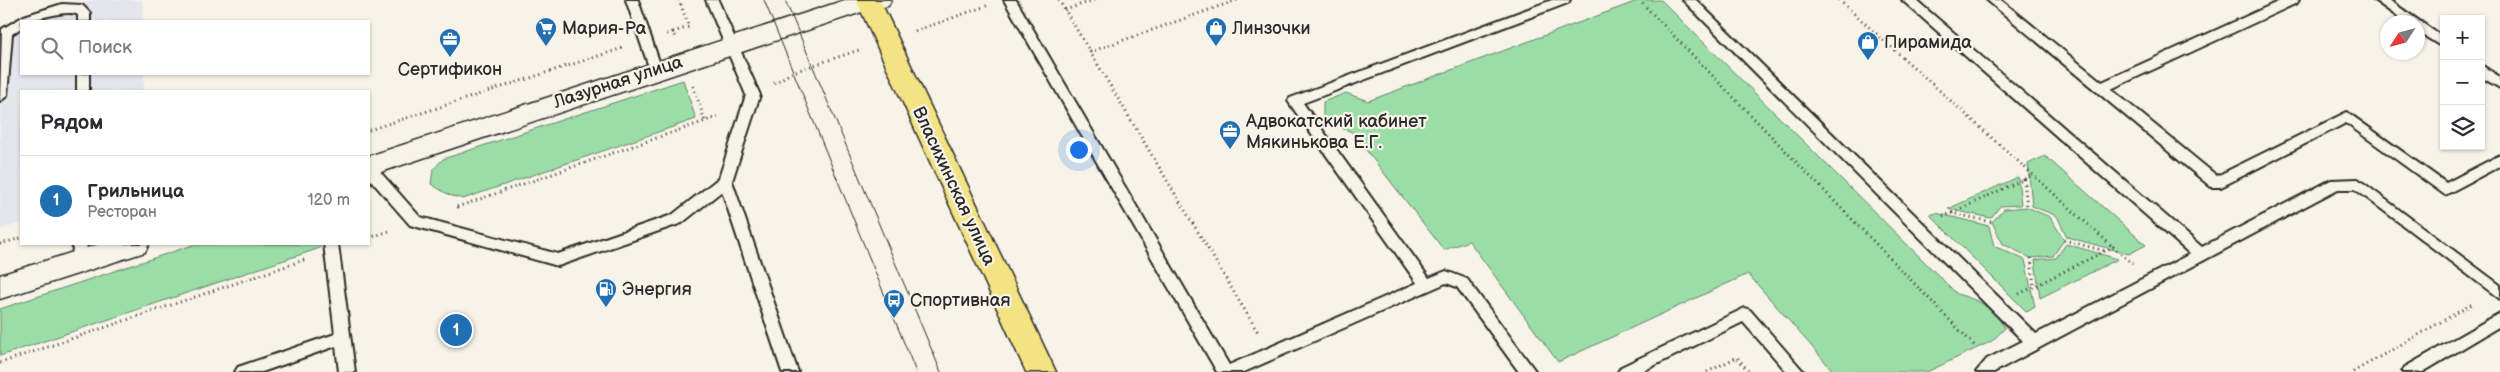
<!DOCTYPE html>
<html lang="ru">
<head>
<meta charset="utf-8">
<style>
	body { margin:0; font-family:"Balsamiq Sans",sans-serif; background:#f2f2f3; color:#2b2b33 }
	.controls { position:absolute; right:15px; top:15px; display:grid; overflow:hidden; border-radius:0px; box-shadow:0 1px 4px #0004 }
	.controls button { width:45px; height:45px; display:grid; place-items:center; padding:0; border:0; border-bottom:1px solid #e1e1e2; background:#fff; color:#2b2b33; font:25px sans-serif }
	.compass { position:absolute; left:2380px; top:15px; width:45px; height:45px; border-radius:50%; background:#fff; box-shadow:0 1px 4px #0004; rotate:234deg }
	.you { position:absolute; left:1078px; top:149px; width:18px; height:18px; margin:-12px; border:4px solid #fff; border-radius:50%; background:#1a73e8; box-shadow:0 0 0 8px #1a73e833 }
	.badge { display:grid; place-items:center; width:32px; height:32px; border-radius:50%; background:#1f6fb2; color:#fff; font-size:16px; font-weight:700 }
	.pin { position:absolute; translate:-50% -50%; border:2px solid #fff; box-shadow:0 1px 5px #0006 }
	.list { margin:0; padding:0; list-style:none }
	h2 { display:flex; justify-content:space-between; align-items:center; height:65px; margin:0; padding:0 20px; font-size:21px }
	h2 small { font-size:16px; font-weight:400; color:#7c7c81 }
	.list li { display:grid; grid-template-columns:32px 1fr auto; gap:15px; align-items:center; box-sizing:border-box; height:90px; padding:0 20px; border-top:1px solid #e1e1e2 }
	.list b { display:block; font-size:19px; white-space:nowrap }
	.list p { margin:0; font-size:16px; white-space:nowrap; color:#7c7c81 }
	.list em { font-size:16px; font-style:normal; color:#7c7c81 }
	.icon { flex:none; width:28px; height:28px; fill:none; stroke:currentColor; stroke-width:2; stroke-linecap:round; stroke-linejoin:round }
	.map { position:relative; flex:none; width:2500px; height:372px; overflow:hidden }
	.search { position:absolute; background:#fff; box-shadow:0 1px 4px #0004; left:20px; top:20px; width:350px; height:55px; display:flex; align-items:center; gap:12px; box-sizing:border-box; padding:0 18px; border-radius:0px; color:#7c7c81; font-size:19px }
	.panel { position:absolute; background:#fff; box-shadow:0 1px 4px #0004; left:20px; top:90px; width:350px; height:155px; border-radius:0px }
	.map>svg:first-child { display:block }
	.built { fill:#e5e6ed }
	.green { fill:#9bdda7; stroke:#638469 }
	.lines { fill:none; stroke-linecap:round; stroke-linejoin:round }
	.lane-casing { stroke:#2b2b2b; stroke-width:4 }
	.street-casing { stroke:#2b2b2b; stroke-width:3 }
	.highway-casing { stroke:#2b2b2b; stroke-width:3 }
	.path { stroke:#2b2b2b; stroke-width:3; stroke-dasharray:1 4; stroke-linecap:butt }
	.lane { fill:#f7f3e8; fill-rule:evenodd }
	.street { fill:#f7f3e8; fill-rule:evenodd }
	.highway { fill:#f4e382; fill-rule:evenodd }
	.tram { stroke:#2b2b2b; stroke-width:1 }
	.labels { text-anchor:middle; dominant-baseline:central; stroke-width:4.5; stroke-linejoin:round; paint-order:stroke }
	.poi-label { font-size:18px; fill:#2b2b2b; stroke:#f7f3e8; text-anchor:start }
	.street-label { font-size:18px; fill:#2b2b2b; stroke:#f7f3e8 }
</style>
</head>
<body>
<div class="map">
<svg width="2500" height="372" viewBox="0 0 2500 372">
	<rect width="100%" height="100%" fill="#f7f3e8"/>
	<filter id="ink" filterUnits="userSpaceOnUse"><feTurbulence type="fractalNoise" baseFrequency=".02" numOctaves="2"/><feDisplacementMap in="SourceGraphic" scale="10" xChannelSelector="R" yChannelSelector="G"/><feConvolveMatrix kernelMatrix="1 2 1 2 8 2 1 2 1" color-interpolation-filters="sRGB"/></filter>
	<g filter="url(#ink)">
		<path class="built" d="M 95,0 L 142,0 L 143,21 L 21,21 L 21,74 L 144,74 L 144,91 L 21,91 L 21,223 L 0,230 L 0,26 Z"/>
		<g class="green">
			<path d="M 1640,0 L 1661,0 L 1957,294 C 1982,301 1991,307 2005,328 L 1992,341 L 1927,372 L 1834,372 L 1748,274 L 1558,362 L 1469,241 L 1444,250 L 1352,132 L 1323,121 L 1323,102 L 1346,93 L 1368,101 Z"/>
			<path d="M 683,80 L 696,119 L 463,199 L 449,195 L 431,184 L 433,170 L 443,159 Z"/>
			<path d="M 2045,156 L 2146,245 L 2129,254 L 2067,237 L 2057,216 L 2032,206 L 2028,164 Z"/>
			<path d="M 2018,177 L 2021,205 L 2000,206 L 1991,218 L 1948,209 Z"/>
			<path d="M 2027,207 L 2050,217 L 2064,240 L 2053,256 L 2031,258 L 2003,244 L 1992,222 L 2004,209 Z"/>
			<path d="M 1936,213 L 1989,226 L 1994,246 L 2025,260 L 2035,307 L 2027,312 L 1930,215 Z"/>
			<path d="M 196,244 L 320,244 L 320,248 L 0,356 L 0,309 Z"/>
			<path d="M 2066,244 L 2118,259 L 2040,298 L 2035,260 L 2056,258 Z"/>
		</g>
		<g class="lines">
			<g class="lane-casing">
				<g id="lane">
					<path d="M 626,0 L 638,0 L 662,70 L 661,73 L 656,75 L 650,70 Z"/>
					<path d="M 706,0 L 718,0 L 760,95 L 732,181 L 798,372 L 782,372 L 722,191 L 682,223 L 558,266 L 410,225 L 369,178 L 369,164 L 374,165 L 420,217 L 558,254 L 672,215 L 719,178 L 746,95 Z"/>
					<path d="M 1004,0 L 1016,0 L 1229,365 L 1417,283 L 1290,104 L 1288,101 L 1290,98 L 1552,0 L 1570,0 L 1568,3 L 1303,103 L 1429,278 L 1446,271 L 1467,279 L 1536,372 L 1519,372 L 1457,287 L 1446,283 L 1244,372 L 1217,372 Z"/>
					<path d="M 1683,0 L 1696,0 L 2036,334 L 2190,254 L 1902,0 L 1916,0 L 2202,247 L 2331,180 L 2358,179 L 2500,285 L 2500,299 L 2355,189 L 2338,189 L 1994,372 L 1976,372 L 1987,359 L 2023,341 Z"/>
					<path d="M 1987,0 L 2001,0 L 2102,82 L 2282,0 L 2299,0 L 2297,3 L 2111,89 L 2217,176 L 2347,112 L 2446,183 L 2500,155 L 2500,166 L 2445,195 L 2346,123 L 2221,187 L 2211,187 Z"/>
					<path d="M 2374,0 L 2389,0 L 2444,38 L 2444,48 L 2418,32 L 2418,22 L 2405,22 Z"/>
					<path d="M 62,4 L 82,5 L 90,13 L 90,21 L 78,21 L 78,15 C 68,8 36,21 21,21 L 21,28 L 12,34 L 7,96 L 0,101 L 2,29 L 24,16 Z"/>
					<path d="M 2481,65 L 2500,77 L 2500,88 L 2481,77 Z"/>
					<rect x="77" y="74" width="12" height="17"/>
					<path d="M 73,244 L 87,244 L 84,266 L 74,266 L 72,262 Z"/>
					<path d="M 324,244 L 338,244 L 355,372 L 339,372 L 336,346 L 262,372 L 235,372 L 238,367 L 335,334 Z"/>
					<path d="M 1745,308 L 1750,310 L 1804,372 L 1787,372 L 1743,322 L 1641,372 L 1618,372 L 1621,367 Z"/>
					<path d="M 2500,313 L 2500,326 L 2423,372 L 2402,372 L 2405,367 Z"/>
				</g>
			</g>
			<g class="street-casing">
				<g id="street">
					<path d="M 845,0 L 891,0 L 888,6 L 871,9 L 369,176 L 369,156 Z"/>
					<path d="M 99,244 L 149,244 L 145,252 L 0,299 L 0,275 Z"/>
				</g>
			</g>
			<g class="highway-casing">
				<path id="highway" d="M 856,0 L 880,0 L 1056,372 L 1026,372 Z"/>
			</g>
			<g class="path">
				<path d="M 1059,0 L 1259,334"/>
				<path d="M 1639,0 L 1975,346"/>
				<path d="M 1839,0 L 2113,247"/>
				<path d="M 1065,10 L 1094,0"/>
				<path d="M 915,31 L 989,5"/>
				<path d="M 673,32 L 689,27 L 679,0"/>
				<path d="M 667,34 L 673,32 L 675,38"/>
				<path d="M 1090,52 L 1237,0"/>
				<path d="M 774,83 L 793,72 L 859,50"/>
				<path d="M 693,86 L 705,121"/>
				<path d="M 369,130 L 623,48"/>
				<path d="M 2024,179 L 2027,207"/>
				<path d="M 457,207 L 720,116"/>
				<path d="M 1951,213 L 1992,222"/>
				<path d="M 1943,217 L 2033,175"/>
				<path d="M 369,238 L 392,230"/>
				<path d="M 2064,240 L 2105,251"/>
				<path d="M 0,244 L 21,238"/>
				<path d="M 2031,258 L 2034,286"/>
				<path d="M 2019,294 L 2113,247 L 2133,264"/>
				<path d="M 0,363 L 307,259"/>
				<path d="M 1707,372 L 1737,357 L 1749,372"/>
				<path d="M 2353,372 L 2474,303"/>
			</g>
			<use href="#lane" class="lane"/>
			<use href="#street" class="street"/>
			<use href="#highway" class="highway"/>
			<g class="tram">
				<path d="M 764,0 L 916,372"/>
				<path d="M 785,0 L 941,372"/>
			</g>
		</g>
	</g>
	<defs>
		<g id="supermarket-pin" transform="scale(1.125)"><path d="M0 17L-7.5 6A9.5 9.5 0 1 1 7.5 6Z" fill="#1f6fb2" stroke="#f7f3e8"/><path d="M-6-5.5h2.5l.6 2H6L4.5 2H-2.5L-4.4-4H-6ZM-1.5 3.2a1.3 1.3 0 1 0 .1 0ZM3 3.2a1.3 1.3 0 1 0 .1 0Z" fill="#fff"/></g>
		<g id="shop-pin" transform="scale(1.125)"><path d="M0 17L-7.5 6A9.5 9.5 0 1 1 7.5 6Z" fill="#1f6fb2" stroke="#f7f3e8"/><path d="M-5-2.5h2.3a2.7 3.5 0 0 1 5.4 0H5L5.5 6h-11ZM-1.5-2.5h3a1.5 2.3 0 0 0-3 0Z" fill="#fff"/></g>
		<g id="office-pin" transform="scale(1.125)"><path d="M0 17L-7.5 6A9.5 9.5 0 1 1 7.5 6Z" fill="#1f6fb2" stroke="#f7f3e8"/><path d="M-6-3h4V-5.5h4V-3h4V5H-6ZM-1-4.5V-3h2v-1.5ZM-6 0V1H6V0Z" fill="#fff"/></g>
		<g id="fuel-pin" transform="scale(1.125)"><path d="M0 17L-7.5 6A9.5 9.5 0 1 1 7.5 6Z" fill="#1f6fb2" stroke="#f7f3e8"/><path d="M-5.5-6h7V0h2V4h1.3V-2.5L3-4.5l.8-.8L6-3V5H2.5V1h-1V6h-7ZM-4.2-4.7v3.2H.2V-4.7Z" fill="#fff"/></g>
		<g id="bus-pin" transform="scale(1.125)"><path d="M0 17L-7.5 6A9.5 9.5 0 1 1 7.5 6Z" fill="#1f6fb2" stroke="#f7f3e8"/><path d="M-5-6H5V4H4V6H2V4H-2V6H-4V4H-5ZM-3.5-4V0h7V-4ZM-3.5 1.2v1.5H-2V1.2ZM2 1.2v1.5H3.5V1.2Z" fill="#fff"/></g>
	</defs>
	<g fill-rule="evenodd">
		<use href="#supermarket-pin" x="546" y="28"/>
		<use href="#shop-pin" x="1216" y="28"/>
		<use href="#office-pin" x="450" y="39"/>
		<use href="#shop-pin" x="1868" y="42"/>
		<use href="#office-pin" x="1230" y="131"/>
		<use href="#fuel-pin" x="606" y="289"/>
		<use href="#bus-pin" x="894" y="300"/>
	</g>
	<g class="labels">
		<g class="poi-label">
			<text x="562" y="28">Мария-Ра</text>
			<text x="1232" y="28">Линзочки</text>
			<text x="1884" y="42">Пирамида</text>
			<text x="450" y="69" text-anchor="middle">Сертификон</text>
			<text x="1246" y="121">Адвокатский кабинет<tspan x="1246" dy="21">Мякинькова Е.Г.</tspan></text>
			<text x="622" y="289">Энергия</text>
			<text x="910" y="300">Спортивная</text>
		</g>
		<g class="street-label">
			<text transform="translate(618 82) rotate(-18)">Лазурная улица</text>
			<text transform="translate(954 186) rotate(65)">Власихинская улица</text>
		</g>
	</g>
</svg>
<div class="controls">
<button>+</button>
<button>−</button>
<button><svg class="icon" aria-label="layers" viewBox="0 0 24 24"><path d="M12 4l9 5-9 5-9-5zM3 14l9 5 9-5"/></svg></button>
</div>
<svg class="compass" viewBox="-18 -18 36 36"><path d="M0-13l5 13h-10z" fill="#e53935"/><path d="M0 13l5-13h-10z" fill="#7c7c81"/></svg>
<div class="you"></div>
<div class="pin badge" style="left:456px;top:330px">1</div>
<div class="search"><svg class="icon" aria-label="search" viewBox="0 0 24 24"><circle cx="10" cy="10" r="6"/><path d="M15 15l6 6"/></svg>Поиск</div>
<section class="panel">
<h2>Рядом<small></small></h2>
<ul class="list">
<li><span class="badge">1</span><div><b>Грильница</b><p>Ресторан</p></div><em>120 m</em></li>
</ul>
</section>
</div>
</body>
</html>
